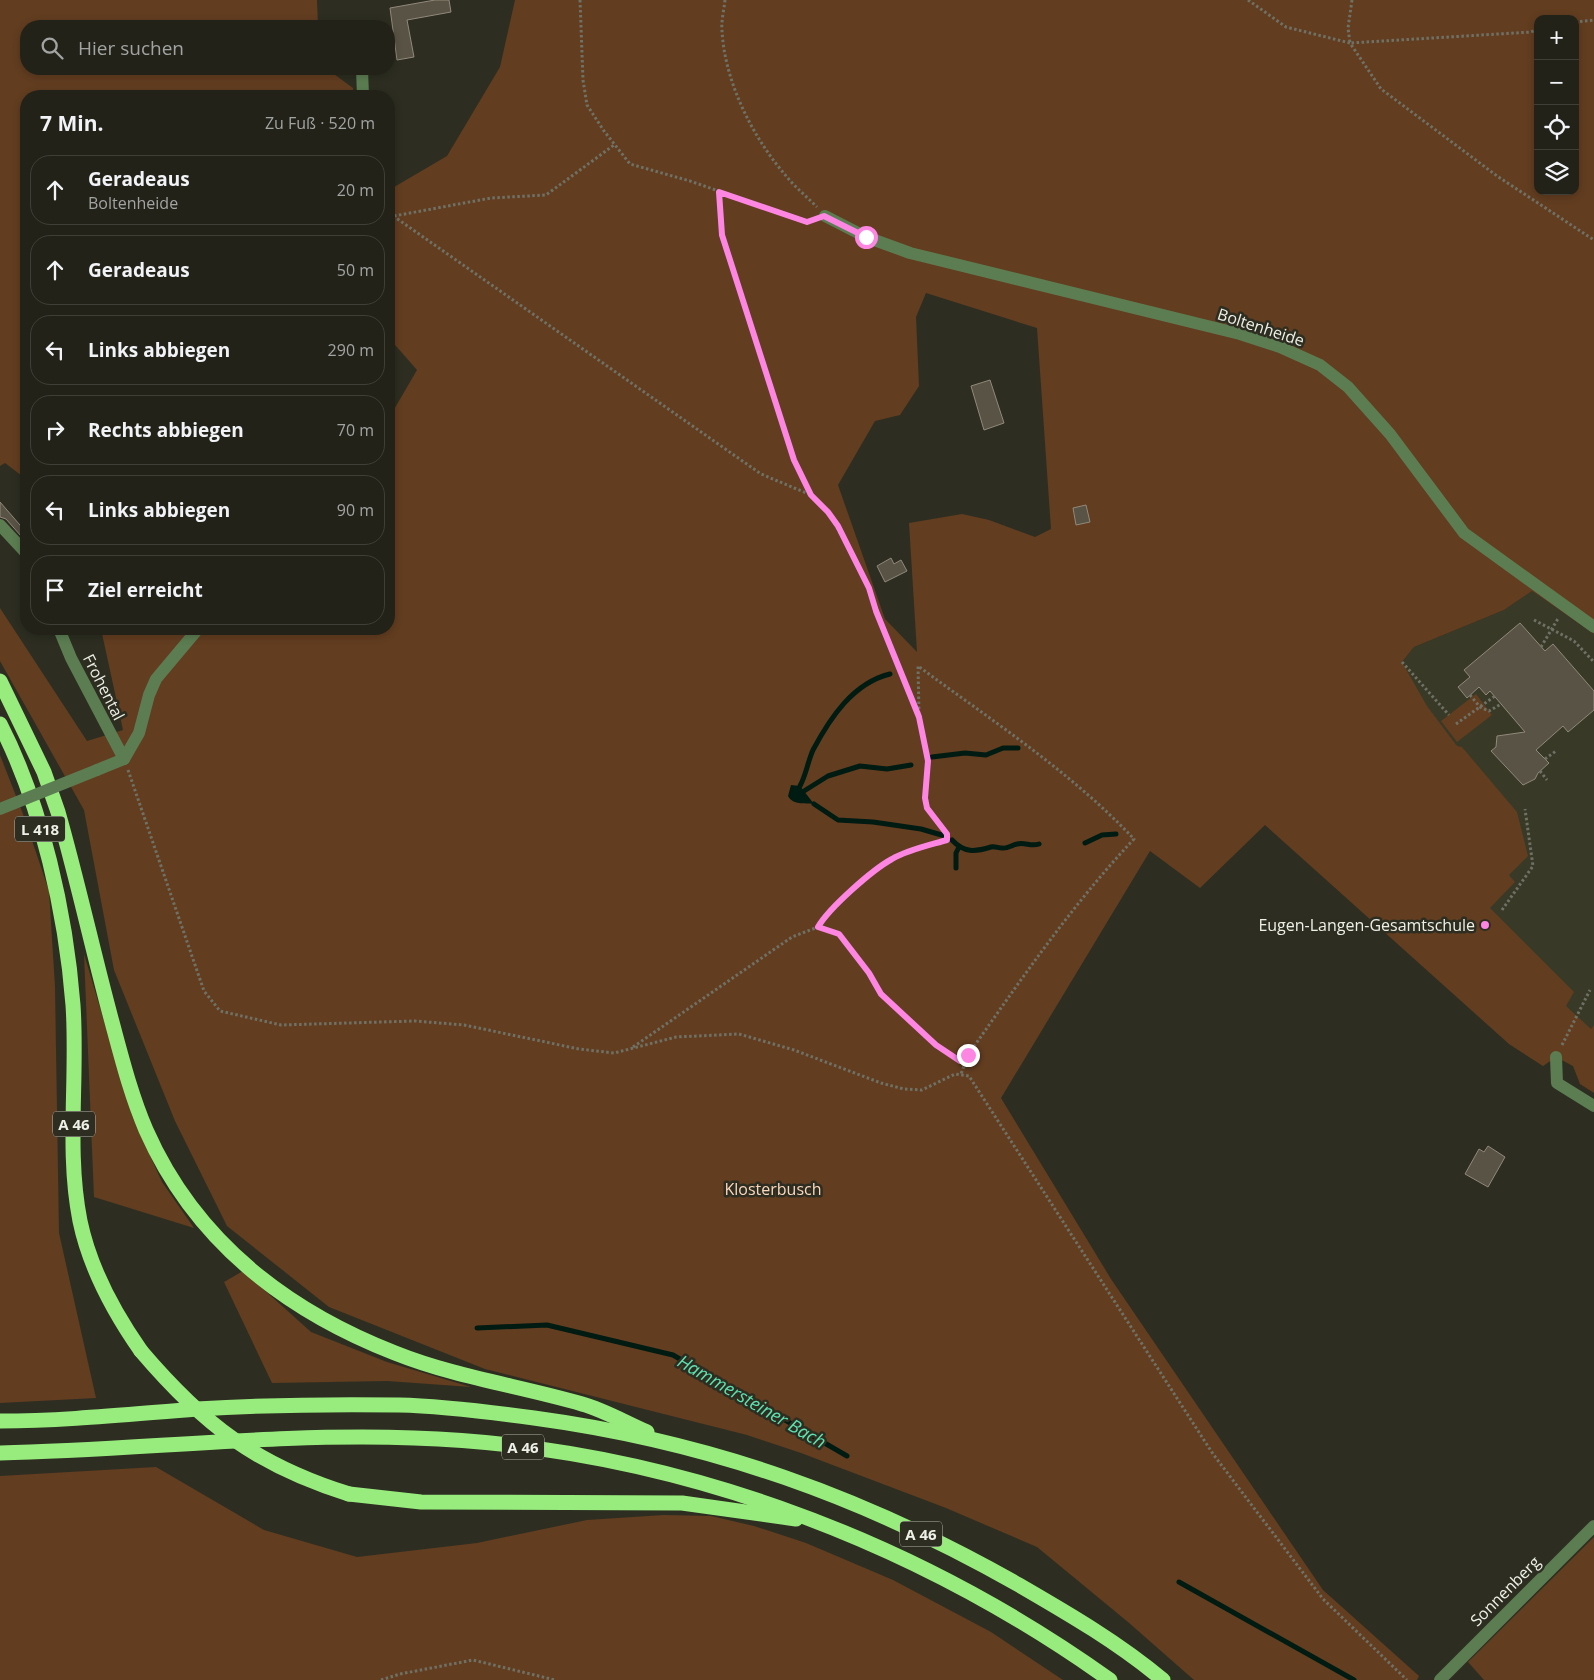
<!DOCTYPE html>
<html lang="de">
<head>
<meta charset="utf-8">
<style>
	body { margin:0; font-family:"Open Sans",sans-serif; background:#2a2a22; color:#f1f3f6 }
	.controls { position:absolute; right:15px; top:15px; display:grid; overflow:hidden; border-radius:10px; box-shadow:0 2px 8px #0003 }
	.controls button { width:45px; height:45px; display:grid; place-items:center; padding:0; border:0; border-bottom:1px solid #3f3f38; background:#222219; color:#f1f3f6; font:25px sans-serif }
	.stop { position:absolute; width:15px; height:15px; margin:-11px; border:4px solid #fd86e3; border-radius:50%; background:#fff }
	.stop.end { background:#fd86e3; border-color:#fff; box-shadow:0 1px 5px #0008 }
	.list { margin:0; padding:0; list-style:none }
	h2 { display:flex; justify-content:space-between; align-items:center; height:65px; margin:0; padding:0 20px; font-size:21px }
	h2 small { font-size:16px; font-weight:400; color:#a2a4a2 }
	.list li { display:grid; grid-template-columns:32px 1fr auto; gap:15px; align-items:center; box-sizing:border-box; height:70px; margin:0 10px 10px; padding:0 10px; border:1px solid #3f3f38; border-radius:20px }
	.list b { display:block; font-size:19px; white-space:nowrap }
	.list p { margin:0; font-size:16px; white-space:nowrap; color:#a2a4a2 }
	.list em { font-size:16px; font-style:normal; color:#a2a4a2 }
	.icon { flex:none; width:28px; height:28px; fill:none; stroke:currentColor; stroke-width:2; stroke-linecap:round; stroke-linejoin:round }
	.map { position:relative; flex:none; width:1594px; height:1680px; overflow:hidden }
	.search { position:absolute; background:#222219; box-shadow:0 2px 8px #0003; left:20px; top:20px; width:375px; height:55px; display:flex; align-items:center; gap:12px; box-sizing:border-box; padding:0 18px; border-radius:20px; color:#a2a4a2; font-size:19px }
	.panel { position:absolute; background:#222219; box-shadow:0 2px 8px #0003; left:20px; top:90px; width:375px; height:545px; border-radius:20px }
	.map>svg:first-child { display:block }
	.built { fill:#383926 }
	.green { fill:#623d20; fill-rule:evenodd }
	.water { fill:#001b11 }
	.lines { fill:none; stroke-linecap:round; stroke-linejoin:round }
	.stream { stroke:#001b11; stroke-width:5 }
	.building { fill:#595345; stroke:#91897b }
	.path { stroke:#707165; stroke-width:3; stroke-dasharray:2.5 2.5; stroke-linecap:butt }
	.minor { stroke:#5c7d52; stroke-width:12 }
	.highway { stroke:#98ec7d; stroke-width:15 }
	.minor-bridge { stroke:#5c7d52; stroke-width:12 }
	.highway-bridge { stroke:#98ec7d; stroke-width:15 }
	.route { stroke:#fd86e3; stroke-width:6 }
	.poi-dot { fill:#fd86e3; stroke:#2d2e21; stroke-width:2 }
	.labels { text-anchor:middle; dominant-baseline:central; stroke-width:5; stroke-linejoin:round; paint-order:stroke }
	.shield { fill:#2d2e21; stroke:#b4b5ab; stroke-width:1 }
	.shield-label { font-size:15px; font-weight:bold; fill:#eeefe6 }
	.street-label { font-size:16px; fill:#eeefe6; stroke:#2d2e21 }
	.poi-label { font-size:16px; fill:#eeefe6; stroke:#2d2e21; text-anchor:end }
	.park-label { font-size:16px; fill:#fcd7bc; stroke:#2d2e21 }
	.water-label { font-size:18px; font-style:italic; fill:#5de2b1; stroke:#2d2e21 }
</style>
</head>
<body>
<div class="map">
<svg width="1594" height="1680" viewBox="0 0 1594 1680">
	<rect width="100%" height="100%" fill="#2d2e21"/>
	<path class="built" d="M 1532,591 L 1594,634 L 1594,1025 L 1573,1066 L 1556,1057 L 1543,1066 L 1509,1044 L 1402,662 L 1414,647 L 1504,610 Z"/>
	<g class="green">
		<path d="M 0,0 L 317,0 L 318,26 L 26,26 L 26,69 L 327,69 L 353,88 L 353,96 L 26,96 L 26,479 L 5,463 L 0,466 Z"/>
		<path d="M 515,0 L 1594,0 L 1594,634 L 1532,591 L 1504,610 L 1414,647 L 1402,662 L 1427,706 L 1457,746 L 1462,747 L 1517,812 L 1528,856 L 1509,875 L 1515,882 L 1490,908 L 1574,992 L 1566,1006 L 1591,1029 L 1594,1025 L 1594,1093 L 1580,1084 L 1573,1066 L 1556,1057 L 1543,1066 L 1509,1044 L 1265,825 L 1200,888 L 1150,851 L 1001,1098 L 1111,1279 L 1323,1590 L 1419,1676 L 1417,1680 L 1194,1680 L 1128,1622 L 1037,1547 L 946,1508 L 801,1453 L 747,1435 L 485,1369 L 329,1307 L 227,1226 L 175,1121 L 114,970 L 84,810 L 0,661 L 0,608 L 87,741 L 123,730 L 101,629 L 389,629 L 389,418 L 417,370 L 389,338 L 389,190 L 447,156 L 500,67 ZM 1538,19 L 1575,19 L 1575,191 L 1538,191 ZM 926,293 L 1037,328 L 1051,529 L 1035,537 L 989,520 L 962,514 L 909,523 L 917,652 L 885,619 L 838,485 L 875,421 L 900,415 L 919,386 L 916,317 Z"/>
		<path d="M 1476,694 L 1492,715 L 1457,742 L 1441,721 Z"/>
		<path d="M 0,755 L 23,814 L 49,891 L 55,987 L 59,1233 L 96,1398 L 0,1403 Z"/>
		<path d="M 84,954 L 133,1118 L 162,1182 L 194,1228 L 94,1197 Z"/>
		<path d="M 243,1271 L 311,1332 L 387,1362 L 471,1387 L 387,1381 L 272,1383 L 224,1282 Z"/>
		<path d="M 156,1467 L 264,1530 L 357,1557 L 477,1543 L 587,1520 L 664,1515 L 711,1516 L 754,1526 L 806,1543 L 893,1580 L 991,1632 L 1063,1680 L 0,1680 L 0,1476 Z"/>
		<path d="M 1594,1537 L 1594,1680 L 1484,1680 L 1468,1662 Z"/>
	</g>
	<path class="water" d="M 791,785 L 800,786 L 814,804 C 804,803 793,805 788,796 Z"/>
	<g class="lines">
		<g class="stream">
			<path d="M 932,757 L 965,753 L 986,755 L 1003,748 L 1018,748"/>
			<path d="M 800,786 C 806,775 808,761 813,750 C 830,718 853,683 890,674"/>
			<path d="M 804,791 L 828,776 L 860,766 L 887,769 L 911,765"/>
			<path d="M 814,804 L 838,820 L 873,822 L 921,829 L 945,836"/>
			<path d="M 952,840 C 964,853 975,852 991,847 C 995,846 998,848 1002,848 C 1007,849 1012,845 1017,844 C 1025,842 1031,847 1039,844"/>
			<path d="M 1085,843 L 1102,835 L 1116,834"/>
			<path d="M 956,868 L 956,853 L 959,847"/>
			<path d="M 477,1328 L 547,1325 L 673,1355 L 847,1456"/>
			<path d="M 1179,1582 L 1354,1680"/>
		</g>
	</g>
	<g class="building">
		<path d="M 435,0 L 449,0 L 451,12 L 407,20 L 414,57 L 397,60 L 390,8 Z"/>
		<path d="M 990,380 L 1004,423 L 984,430 L 971,386 Z"/>
		<path d="M 0,502 L 26,532 L 21,536 L 6,519 L 0,517 Z"/>
		<path d="M 1086,505 L 1090,522 L 1076,525 L 1073,508 Z"/>
		<path d="M 891,558 L 894,564 L 901,560 L 907,571 L 885,582 L 877,566 Z"/>
		<path d="M 1520,623 L 1545,651 L 1553,644 L 1594,691 L 1594,710 L 1568,732 L 1563,726 L 1536,750 L 1549,763 L 1538,773 L 1535,779 L 1523,785 L 1491,751 L 1496,747 L 1497,736 L 1525,732 L 1490,691 L 1486,695 L 1479,687 L 1467,698 L 1458,687 L 1470,677 L 1464,670 Z"/>
		<path d="M 1488,1146 L 1505,1157 L 1488,1187 L 1465,1174 L 1479,1149 L 1484,1152 Z"/>
	</g>
	<g class="lines">
		<g class="path">
			<path d="M 580,0 L 583,80 L 587,105 L 604,131 L 630,164 L 690,181 L 807,222 L 813,220"/>
			<path d="M 725,0 C 724,10 721,21 722,31 C 725,83 753,138 787,177 C 796,188 807,197 817,207"/>
			<path d="M 1248,0 L 1286,27 L 1350,43 L 1381,89 L 1497,176 L 1594,240"/>
			<path d="M 1352,0 L 1348,28 L 1350,43 L 1531,32 L 1538,29"/>
			<path d="M 1575,22 L 1594,20"/>
			<path d="M 719,192 L 722,235 L 794,460 L 810,495"/>
			<path d="M 389,213 L 761,474 L 811,495 L 828,512 L 860,568 L 919,717 L 927,761 L 925,798 L 927,808 L 947,834 L 947,840 C 930,845 907,850 892,859 C 872,870 829,908 818,927 L 839,934 L 869,973 L 881,994 L 936,1045 L 960,1061 L 968,1055"/>
			<path d="M 394,216 L 491,198 L 546,195 L 614,145"/>
			<path d="M 1534,620 L 1574,641 L 1594,662"/>
			<path d="M 1541,647 L 1559,617"/>
			<path d="M 1402,662 L 1449,715"/>
			<path d="M 1470,695 L 1480,707 L 1489,711 L 1501,704"/>
			<path d="M 919,714 L 918,666 C 991,720 1071,772 1134,839 C 1071,906 1020,981 968,1055 L 961,1074"/>
			<path d="M 1456,724 L 1495,696"/>
			<path d="M 1545,759 L 1556,751"/>
			<path d="M 128,770 L 204,991 L 220,1011 L 281,1025 L 415,1021 L 464,1025 L 579,1049 L 614,1053 L 676,1037 L 739,1034 L 794,1050 L 881,1083 L 904,1089 L 922,1090 L 955,1074 L 969,1076 L 1213,1454 L 1323,1599 L 1407,1680"/>
			<path d="M 1540,771 L 1547,780"/>
			<path d="M 1502,910 L 1533,866 L 1525,809"/>
			<path d="M 1562,1045 L 1590,990"/>
			<path d="M 633,1047 L 792,937 L 818,927"/>
			<path d="M 381,1680 L 400,1674 L 473,1660 L 555,1680"/>
		</g>
		<g class="minor">
			<path d="M 362,69 L 363,96"/>
			<path d="M 825,216 L 866,237 L 910,253 L 1240,334 L 1280,347 L 1320,365 L 1348,387 L 1390,434 L 1464,533 L 1594,627"/>
			<path d="M 0,525 L 26,553"/>
			<path d="M 59,629 L 71,658 L 124,759"/>
			<path d="M 124,759 L 139,733 L 149,695 L 156,679 L 198,629"/>
			<path d="M 97,770 L 124,759"/>
			<path d="M 1556,1057 L 1557,1083 L 1594,1106"/>
			<path d="M 1440,1680 L 1594,1526"/>
		</g>
		<g class="highway">
			<path d="M 0,681 L 44,772 L 58,812 C 78,882 93,952 112,1022 C 122,1059 131,1095 146,1130 C 195,1241 285,1310 395,1353 C 455,1377 520,1386 582,1404 C 604,1410 626,1423 647,1432"/>
			<path d="M 0,724 C 42,806 66,914 73,1005 C 78,1077 66,1151 80,1221 C 90,1269 113,1311 141,1351"/>
			<path d="M 0,1421 C 65,1421 131,1414 197,1409 C 264,1405 332,1404 399,1405 C 444,1406 490,1412 534,1418 C 711,1442 864,1497 1019,1585 C 1069,1614 1119,1643 1163,1680"/>
			<path d="M 0,1453 C 138,1450 276,1433 414,1438 C 664,1446 908,1536 1110,1680"/>
			<path d="M 349,1494 L 421,1502 L 682,1503 L 796,1519"/>
		</g>
		<path class="minor-bridge" d="M 0,809 L 97,770"/>
		<path class="highway-bridge" d="M 141,1351 C 204,1425 256,1465 349,1494"/>
	</g>
	<g class="lines">
		<path class="route" d="M 866,237 L 824,216 L 807,222 L 719,192 L 722,235 L 794,460 L 811,495 L 828,512 L 838,526 L 869,588 L 876,611 L 919,717 L 928,761 L 925,798 L 927,808 L 947,834 L 947,840 C 930,845 907,850 892,859 C 872,870 829,908 818,927 L 839,934 L 869,973 L 881,994 L 936,1045 L 960,1061 L 968,1055"/>
	</g>
	<circle class="poi-dot" cx="1485" cy="925" r="5"/>
	<g class="labels">
		<g class="shield">
			<rect x="15" y="816.5" width="50" height="25" rx="4"/>
			<rect x="53" y="1111.5" width="42" height="25" rx="4"/>
			<rect x="502" y="1434.5" width="42" height="25" rx="4"/>
			<rect x="900" y="1521.5" width="42" height="25" rx="4"/>
		</g>
		<g class="shield-label">
			<text x="40" y="829">L 418</text>
			<text x="74" y="1124">A 46</text>
			<text x="523" y="1447">A 46</text>
			<text x="921" y="1534">A 46</text>
		</g>
		<g class="street-label">
			<text transform="translate(1261 327) rotate(18)">Boltenheide</text>
			<text transform="translate(104 687) rotate(63)">Frohental</text>
			<text transform="translate(1505 1591) rotate(-45)">Sonnenberg</text>
		</g>
		<g class="poi-label">
			<text x="1475" y="925">Eugen-Langen-Gesamtschule</text>
		</g>
		<g class="park-label">
			<text x="773" y="1189">Klosterbusch</text>
		</g>
		<g class="water-label">
			<text transform="translate(752 1401) rotate(30)">Hammersteiner Bach</text>
		</g>
	</g>
</svg>
<div class="controls">
<button>+</button>
<button>−</button>
<button><svg class="icon" aria-label="locate" viewBox="0 0 24 24"><circle cx="12" cy="12" r="6"/><path d="M12 2v4M12 18v4M2 12h4M18 12h4"/></svg></button>
<button><svg class="icon" aria-label="layers" viewBox="0 0 24 24"><path d="M12 4l9 5-9 5-9-5zM3 14l9 5 9-5"/></svg></button>
</div>
<div class="stop" style="left:866px;top:237px"></div>
<div class="stop end" style="left:968px;top:1055px"></div>
<div class="search"><svg class="icon" aria-label="search" viewBox="0 0 24 24"><circle cx="10" cy="10" r="6"/><path d="M15 15l6 6"/></svg>Hier suchen</div>
<section class="panel">
<h2>7 Min.<small>Zu Fuß · 520 m</small></h2>
<ul class="list">
<li><svg class="icon" aria-label="ahead" viewBox="0 0 24 24"><path d="M12 20V5M6 11l6-6 6 6"/></svg><div><b>Geradeaus</b><p>Boltenheide</p></div><em>20 m</em></li>
<li><svg class="icon" aria-label="ahead" viewBox="0 0 24 24"><path d="M12 20V5M6 11l6-6 6 6"/></svg><div><b>Geradeaus</b></div><em>50 m</em></li>
<li><svg class="icon" aria-label="left" viewBox="0 0 24 24"><path d="M17 20v-9H6M10 6l-5 5 5 5"/></svg><div><b>Links abbiegen</b></div><em>290 m</em></li>
<li><svg class="icon" aria-label="right" viewBox="0 0 24 24"><path d="M7 20v-9h11M14 6l5 5-5 5"/></svg><div><b>Rechts abbiegen</b></div><em>70 m</em></li>
<li><svg class="icon" aria-label="left" viewBox="0 0 24 24"><path d="M17 20v-9H6M10 6l-5 5 5 5"/></svg><div><b>Links abbiegen</b></div><em>90 m</em></li>
<li><svg class="icon" aria-label="arrive" viewBox="0 0 24 24"><path d="M6 21V4h12l-3 4 3 4H6"/></svg><div><b>Ziel erreicht</b></div></li>
</ul>
</section>
</div>
</body>
</html>
